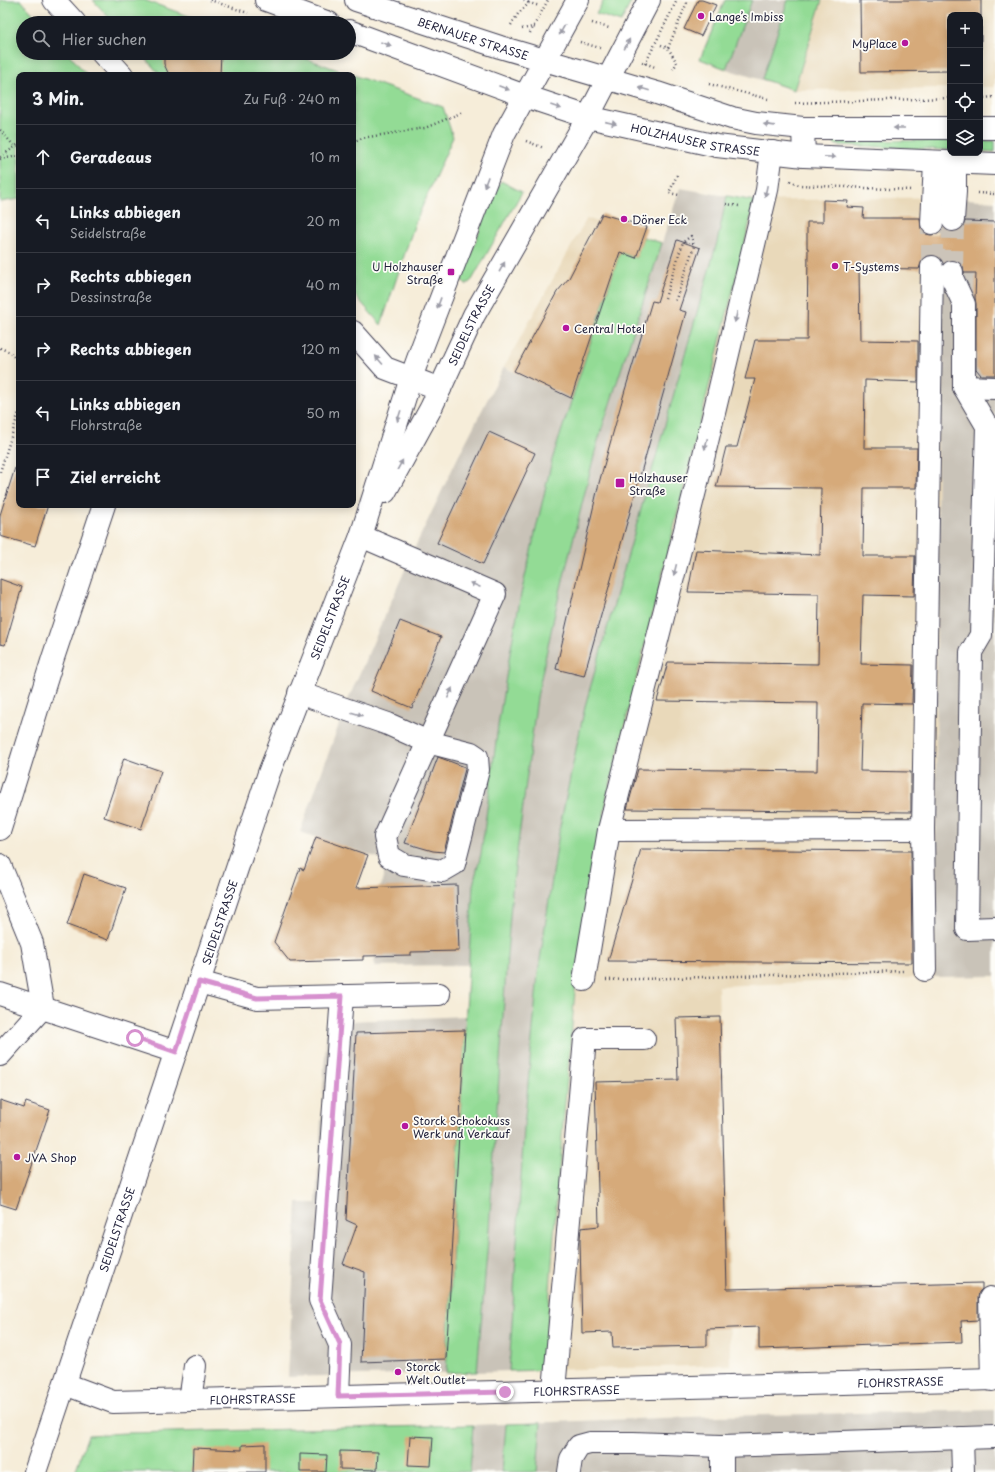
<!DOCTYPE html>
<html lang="de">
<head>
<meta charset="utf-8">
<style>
	body { margin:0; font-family:"Playpen Sans",sans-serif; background:#20242c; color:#f1f3f6 }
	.controls { position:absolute; right:12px; top:12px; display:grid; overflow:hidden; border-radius:8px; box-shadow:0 2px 10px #0003 }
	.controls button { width:36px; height:36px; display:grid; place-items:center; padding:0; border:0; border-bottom:1px solid #363941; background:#171b24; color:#f1f3f6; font:20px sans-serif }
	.stop { position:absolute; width:12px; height:12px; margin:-9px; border:3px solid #d690ce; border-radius:50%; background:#fff }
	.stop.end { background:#d690ce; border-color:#fff; box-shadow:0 1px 4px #0008 }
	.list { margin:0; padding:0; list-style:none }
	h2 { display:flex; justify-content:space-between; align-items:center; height:52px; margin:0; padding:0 16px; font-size:17px }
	h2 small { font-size:13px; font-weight:400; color:#9ea1a6 }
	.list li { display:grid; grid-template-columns:26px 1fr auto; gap:12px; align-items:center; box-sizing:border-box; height:64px; padding:0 16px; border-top:1px solid #363941 }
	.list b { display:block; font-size:15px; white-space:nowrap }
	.list p { margin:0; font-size:13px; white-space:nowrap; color:#9ea1a6 }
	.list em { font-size:13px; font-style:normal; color:#9ea1a6 }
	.icon { flex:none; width:22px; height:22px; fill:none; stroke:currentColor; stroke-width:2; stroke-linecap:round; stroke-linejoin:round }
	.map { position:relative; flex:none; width:995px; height:1472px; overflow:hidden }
	.search { position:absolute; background:#171b24; box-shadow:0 2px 10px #0003; left:16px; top:16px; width:340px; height:44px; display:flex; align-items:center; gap:10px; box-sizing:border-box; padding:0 14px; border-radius:22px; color:#9ea1a6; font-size:15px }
	.panel { position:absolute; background:#171b24; box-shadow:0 2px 10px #0003; left:16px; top:72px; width:340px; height:436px; border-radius:8px }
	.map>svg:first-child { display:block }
	.built { fill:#e9d9ba }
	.industrial { fill:#c9c3b8 }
	.green { fill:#93db95; stroke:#5a7e68 }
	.building { fill:#d6aa7a }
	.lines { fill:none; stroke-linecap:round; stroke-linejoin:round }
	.minor-tunnel { stroke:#ccc4b9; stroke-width:22; stroke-dasharray:22 11; stroke-linecap:butt }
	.minor-casing { stroke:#424053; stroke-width:24 }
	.major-casing { stroke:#424053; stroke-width:24 }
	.path { stroke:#424053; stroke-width:2.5; stroke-dasharray:1 3; stroke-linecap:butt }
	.minor { stroke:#fff; stroke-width:22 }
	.major { stroke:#fff; stroke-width:22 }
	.oneway { fill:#9c9ca7 }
	.route { stroke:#d690ce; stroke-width:5 }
	.poi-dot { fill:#b5179e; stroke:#fdfcf7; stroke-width:1.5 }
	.labels { text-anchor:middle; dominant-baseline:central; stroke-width:3.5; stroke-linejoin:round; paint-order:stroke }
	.poi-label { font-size:11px; fill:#22223b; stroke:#fdfcf7; text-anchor:start }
	.street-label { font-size:11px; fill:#22223b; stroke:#fdfcf7 }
</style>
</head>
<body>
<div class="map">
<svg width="995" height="1472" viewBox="0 0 995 1472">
	<rect width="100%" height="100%" fill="#fdfcf7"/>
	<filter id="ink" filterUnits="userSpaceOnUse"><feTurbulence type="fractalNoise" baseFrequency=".025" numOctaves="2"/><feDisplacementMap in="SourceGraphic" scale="8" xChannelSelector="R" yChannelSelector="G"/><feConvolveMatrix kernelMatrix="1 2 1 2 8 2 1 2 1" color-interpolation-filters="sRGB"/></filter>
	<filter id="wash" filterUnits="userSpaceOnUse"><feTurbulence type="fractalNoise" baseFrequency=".012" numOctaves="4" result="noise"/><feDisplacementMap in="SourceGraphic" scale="16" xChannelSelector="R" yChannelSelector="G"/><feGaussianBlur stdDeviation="0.9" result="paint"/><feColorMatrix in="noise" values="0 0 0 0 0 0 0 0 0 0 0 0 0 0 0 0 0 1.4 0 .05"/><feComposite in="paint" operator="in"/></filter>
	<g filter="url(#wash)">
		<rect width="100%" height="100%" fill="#f6edd9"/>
		<g class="built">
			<path d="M 822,0 L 995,0 L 995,87 L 980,87 L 980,15 L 950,15 L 950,88 L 794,90 Z"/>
			<path d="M 939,197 L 935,977 L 718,986 L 729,1278 L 730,1365 L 544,1370 L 558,1180 L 575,991 L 607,797 L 755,201 Z"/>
			<path d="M 602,214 L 647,227 L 636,258 L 619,253 L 571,398 L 504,367 L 587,218 L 597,222 Z"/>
		</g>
		<g class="industrial">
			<path d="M 725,0 L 822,0 L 794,90 L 726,69 L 700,59 Z"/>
			<path d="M 680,188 L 755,201 L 607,797 L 575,991 L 558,1180 L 544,1370 L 288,1377 L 297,1203 L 316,1203 L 327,1022 L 465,1016 L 468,965 L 374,966 L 380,888 L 388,861 L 300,832 L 347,702 L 415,547 L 459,455 L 504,367 L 571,398 L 620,252 L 636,258 L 643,237 L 662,243 Z"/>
			<path d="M 939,197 L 995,201 L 995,976 L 935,977 Z"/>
			<path d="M 995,1410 L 995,1472 L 439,1472 L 442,1426 L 718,1416 Z"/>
		</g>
		<g class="green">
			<path d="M 0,0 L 21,0 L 41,23 L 23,23 L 23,53 L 68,53 L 87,75 L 19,75 L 19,199 L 0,202 Z"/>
			<path d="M 93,0 L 144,0 L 208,23 L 114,23 Z"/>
			<path d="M 604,0 L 632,0 L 621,22 L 596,14 Z"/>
			<path d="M 725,0 L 752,0 L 726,69 L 700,59 Z"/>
			<path d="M 788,0 L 822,0 L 794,90 L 762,79 Z"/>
			<path d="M 141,53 L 291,53 L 352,75 L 160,75 Z"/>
			<path d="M 353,75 L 443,107 L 453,137 L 415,223 L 381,325 L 353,293 Z"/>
			<path d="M 835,140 L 950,141 L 950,150 L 836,145 L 832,141 Z"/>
			<path d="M 980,141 L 995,141 L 995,152 L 980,151 Z"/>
			<path d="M 501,181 L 522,192 L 472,280 L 466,285 L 462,281 L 462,278 L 489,205 Z"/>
			<path d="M 727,196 L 755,201 L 607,797 L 575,991 L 558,1180 L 544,1370 L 509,1371 L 524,1128 L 538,973 L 560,826 L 585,706 L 717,242 Z"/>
			<path d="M 643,237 L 662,243 L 597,444 L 556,608 L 537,697 L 512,891 L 507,955 L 489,1229 L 477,1372 L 446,1373 L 473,885 L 481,854 L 499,719 L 510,653 L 521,594 L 552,460 L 620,252 L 636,258 Z"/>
			<path d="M 541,1423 L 537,1472 L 502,1472 L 506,1424 Z"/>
			<path d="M 473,1425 L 470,1472 L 75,1472 L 88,1435 L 126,1433 Z"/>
		</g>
		<g id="blocks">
			<g class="building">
				<path d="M 698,0 L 702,0 L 716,5 L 701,36 L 684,29 Z"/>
				<path d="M 860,0 L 981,0 L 981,71 L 980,71 L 980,15 L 950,15 L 950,71 L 861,72 Z"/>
				<path d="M 164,53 L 221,53 L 220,75 L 169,75 L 164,64 Z"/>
				<path d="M 823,200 L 848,201 L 847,207 L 864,208 L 863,218 L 920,218 L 921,229 L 926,234 L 931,235 L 938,234 L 943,227 L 946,231 L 952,232 L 958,231 L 963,227 L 965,221 L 995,222 L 995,375 L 981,375 L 976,369 L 976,304 L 975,298 L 976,273 L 964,273 L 963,266 L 958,261 L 952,260 L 944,263 L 939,257 L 933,255 L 926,256 L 922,260 L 919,269 L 859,268 L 860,340 L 918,341 L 918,382 L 865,380 L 864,448 L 917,448 L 916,488 L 864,488 L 863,556 L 915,556 L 914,596 L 863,595 L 861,664 L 913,665 L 912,704 L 862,703 L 860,771 L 911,772 L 911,812 L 627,809 L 638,769 L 817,771 L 818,703 L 657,701 L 668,662 L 818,664 L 819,594 L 688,592 L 696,550 L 820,555 L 821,488 L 716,487 L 726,447 L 737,447 L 755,379 L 745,379 L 755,340 L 807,340 L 808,248 L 807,248 L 807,222 L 823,222 Z"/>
				<path d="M 602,214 L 647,227 L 636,258 L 620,252 L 571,398 L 514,371 L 557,292 L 569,278 Z"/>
				<path d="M 677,240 L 700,248 L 679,310 L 686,312 L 584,676 L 556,669 L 599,483 L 625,390 L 652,301 L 657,302 Z"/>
				<path d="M 489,432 L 535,453 L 483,564 L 437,543 Z"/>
				<path d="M 15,468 L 19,468 L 19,505 L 48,505 L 35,546 L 0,536 L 0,515 Z"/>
				<path d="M 0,579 L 22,587 L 5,645 L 0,644 Z"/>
				<path d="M 400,621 L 441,637 L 412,708 L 371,691 Z"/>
				<path d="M 438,757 L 465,767 L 465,769 L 444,852 L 433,851 L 405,843 Z"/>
				<path d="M 124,758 L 161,771 L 141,829 L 104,817 Z"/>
				<path d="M 316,837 L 368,855 L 356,888 L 457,885 L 459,951 L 411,952 L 411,955 L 363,956 L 363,960 L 290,962 L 274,942 L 300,868 L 304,870 Z"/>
				<path d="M 641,849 L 911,851 L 912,963 L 608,961 Z"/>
				<path d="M 84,874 L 126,888 L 108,940 L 67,925 Z"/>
				<path d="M 720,1017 L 727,1289 L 982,1283 L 982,1289 L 979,1292 L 978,1298 L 978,1320 L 961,1321 L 962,1342 L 759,1349 L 759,1327 L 707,1329 L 707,1346 L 613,1348 L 612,1332 L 582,1333 L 580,1239 L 581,1228 L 599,1226 L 595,1082 L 678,1080 L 676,1018 Z"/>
				<path d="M 465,1030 L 446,1359 L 361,1362 L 365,1272 L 343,1264 L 357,1225 L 346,1220 L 356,1033 Z"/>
				<path d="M 0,1100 L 24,1108 L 26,1102 L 50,1110 L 16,1209 L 0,1204 Z"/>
				<path d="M 410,1436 L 433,1437 L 431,1466 L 408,1465 Z"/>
				<path d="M 265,1444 L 265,1472 L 192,1472 L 193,1448 L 242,1450 L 242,1445 Z"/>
				<path d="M 340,1451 L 378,1452 L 377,1470 L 340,1469 Z"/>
				<path d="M 300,1454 L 327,1455 L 326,1472 L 300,1472 Z"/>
			</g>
		</g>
	</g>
	<g filter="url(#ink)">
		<use href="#blocks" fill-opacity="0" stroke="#424053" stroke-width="1"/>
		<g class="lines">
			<g class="minor-tunnel">
				<path d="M 932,267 L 932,223"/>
				<path d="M 952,272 L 953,220"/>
			</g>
			<g class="minor-casing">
				<g id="minor">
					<path d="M 54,0 L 75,23"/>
					<path d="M 102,53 L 122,75"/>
					<path d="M 803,128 L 804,156"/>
					<path d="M 772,152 L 767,190 L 703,459 L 609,830 L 923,829 L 932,267"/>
					<path d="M 953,220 L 955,192 L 955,162"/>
					<path d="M 932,223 L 935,162"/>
					<path d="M 952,272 L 952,278 L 964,304 L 964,387 L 987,426 L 981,635 L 971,652 L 967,929 L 995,928"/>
					<path d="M 353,332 L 385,368 L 440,389"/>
					<path d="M 964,387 L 995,388"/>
					<path d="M 299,693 L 388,724 L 428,742 L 495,594 L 361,536"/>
					<path d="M 428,742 L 471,753 L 477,757 L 478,770 L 454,864 L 442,871 L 404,865 L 389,856 L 385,837 Z"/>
					<path d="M 0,829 L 53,658 L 104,505"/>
					<path d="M 923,829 L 925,970"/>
					<path d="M 0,865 L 32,943 L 43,1007 L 0,1055"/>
					<path d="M 584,980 L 609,830"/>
					<path d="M 199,982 L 257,998 L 439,994"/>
					<path d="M 0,994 L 176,1052"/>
					<path d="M 990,1298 L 992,1380"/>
					<path id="s1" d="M 65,1384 L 113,1402 L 995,1379"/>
					<path d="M 554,1390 L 585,1039 L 644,1039"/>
					<path d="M 338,1396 L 340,1345 L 320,1300 L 342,996"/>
					<path d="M 190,1400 L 195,1366"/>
					<path d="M 962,1438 L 963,1472"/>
					<path d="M 722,1446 L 722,1472"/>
					<path d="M 569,1472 L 571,1459 L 579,1446 L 590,1443 L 633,1443 L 722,1446 L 995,1437"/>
				</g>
			</g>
			<g class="major-casing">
				<g id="major">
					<path d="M 266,0 L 329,23"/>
					<path id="s2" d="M 356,0 L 500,47 L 657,93 L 732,118 L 756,123 L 803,128 L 950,128"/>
					<path id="s3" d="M 349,31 L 525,96 L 588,117 L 717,146 L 804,156 L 995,164"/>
					<path d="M 980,128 L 995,128"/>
					<path id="s4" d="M 385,492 L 431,408 L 474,315 L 588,117 L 649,0"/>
					<path id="s5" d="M 35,1472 L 269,773 L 361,536 L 411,378 L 423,345 L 504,134 L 578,0"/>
				</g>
			</g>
			<g class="path">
				<path d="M 210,0 L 248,13"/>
				<path d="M 524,0 L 529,3"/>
				<path d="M 592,23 L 609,28"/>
				<path d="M 511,25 L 518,14 L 529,3 L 540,6"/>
				<path d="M 522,29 L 533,27 L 537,28"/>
				<path d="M 530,33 L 548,0"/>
				<path d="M 580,42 L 600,48"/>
				<path d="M 661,45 L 668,48 L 677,63 L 673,69"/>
				<path d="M 668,48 L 688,0"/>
				<path d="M 642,62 L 655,67"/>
				<path d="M 645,64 L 677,0"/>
				<path d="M 709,84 L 768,99"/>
				<path d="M 980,98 L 995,97"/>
				<path d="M 795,103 L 950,98"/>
				<path d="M 0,130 L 15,147"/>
				<path d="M 526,141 L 544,148"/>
				<path d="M 353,142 L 362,138 L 425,128 L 463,112"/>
				<path d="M 0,157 L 19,144"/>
				<path d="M 0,159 L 19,156"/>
				<path d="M 677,175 L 669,193 L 679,195"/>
				<path d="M 790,181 L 799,185 L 912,190"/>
				<path d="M 977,193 L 995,194"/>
				<path d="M 726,204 L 739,206 L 739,204"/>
				<path d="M 665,298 L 683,242 L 691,236 L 694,246 L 675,302"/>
				<path d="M 0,348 L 10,352 L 19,363"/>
				<path d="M 0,472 L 19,412"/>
				<path d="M 606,980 L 903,971"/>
			</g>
			<use href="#minor" class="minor"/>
			<use href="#major" class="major"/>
		</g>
		<defs><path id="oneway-solid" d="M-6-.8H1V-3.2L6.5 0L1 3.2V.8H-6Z"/></defs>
		<g class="oneway">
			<use href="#oneway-solid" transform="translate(562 30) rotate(119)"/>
			<use href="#oneway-solid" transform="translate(386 44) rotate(20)"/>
			<use href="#oneway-solid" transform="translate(627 44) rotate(-62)"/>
			<use href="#oneway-solid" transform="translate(504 88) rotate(21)"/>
			<use href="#oneway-solid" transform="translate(644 89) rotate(-163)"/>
			<use href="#oneway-solid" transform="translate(556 107) rotate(19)"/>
			<use href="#oneway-solid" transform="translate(611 123) rotate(13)"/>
			<use href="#oneway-solid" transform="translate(769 125) rotate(-172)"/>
			<use href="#oneway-solid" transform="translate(899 128) rotate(-180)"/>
			<use href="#oneway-solid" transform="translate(830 157) rotate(3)"/>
			<use href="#oneway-solid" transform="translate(486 182) rotate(111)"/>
			<use href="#oneway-solid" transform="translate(766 191) rotate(102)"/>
			<use href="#oneway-solid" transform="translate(502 267) rotate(-61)"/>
			<use href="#oneway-solid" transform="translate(439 303) rotate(110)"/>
			<use href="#oneway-solid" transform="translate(736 317) rotate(103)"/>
			<use href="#oneway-solid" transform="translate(379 360) rotate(-131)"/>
			<use href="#oneway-solid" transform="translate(399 416) rotate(108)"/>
			<use href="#oneway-solid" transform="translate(706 444) rotate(103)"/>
			<use href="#oneway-solid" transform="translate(400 465) rotate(-61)"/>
			<use href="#oneway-solid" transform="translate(675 570) rotate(104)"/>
			<use href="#oneway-solid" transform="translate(475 585) rotate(-157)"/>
			<use href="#oneway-solid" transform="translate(450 693) rotate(-66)"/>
			<use href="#oneway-solid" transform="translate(357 714) rotate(18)"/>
		</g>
	</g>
	<g class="lines" filter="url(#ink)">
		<path class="route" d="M 135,1038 L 176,1052 L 199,982 L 257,998 L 342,996 L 320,1300 L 340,1344 L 338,1396 L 505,1392"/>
	</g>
	<g class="poi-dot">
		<circle cx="701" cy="16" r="4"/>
		<circle cx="905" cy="43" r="4"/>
		<circle cx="624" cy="219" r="4"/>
		<circle cx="835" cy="266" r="4"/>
		<rect x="447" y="268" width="8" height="8" rx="2"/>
		<circle cx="566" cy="328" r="4"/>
		<rect x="615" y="478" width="10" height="10" rx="2"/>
		<circle cx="405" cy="1126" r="4"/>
		<circle cx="17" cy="1157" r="4"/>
		<circle cx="398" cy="1372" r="4"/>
	</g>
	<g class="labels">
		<g class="poi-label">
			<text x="709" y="16">Lange’s Imbiss</text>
			<text x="897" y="43" text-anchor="end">MyPlace</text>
			<text x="632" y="219">Döner Eck</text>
			<text x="443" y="266" text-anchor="end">U Holzhauser<tspan x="443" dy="13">Straße</tspan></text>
			<text x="843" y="266">T-Systems</text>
			<text x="574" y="328">Central Hotel</text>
			<text x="629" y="477">Holzhauser<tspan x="629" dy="13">Straße</tspan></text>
			<text x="413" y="1120">Storck Schokokuss<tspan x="413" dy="13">Werk und Verkauf</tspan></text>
			<text x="25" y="1157">JVA Shop</text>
			<text x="406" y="1366">Storck<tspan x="406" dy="13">Welt Outlet</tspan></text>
		</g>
		<g class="street-label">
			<text stroke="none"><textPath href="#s2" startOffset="123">BERNAUER STRASSE</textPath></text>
			<text stroke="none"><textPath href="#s3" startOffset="364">HOLZHAUSER STRASSE</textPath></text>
			<text stroke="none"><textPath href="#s4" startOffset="188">SEIDELSTRASSE</textPath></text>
			<text stroke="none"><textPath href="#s5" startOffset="904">SEIDELSTRASSE</textPath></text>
			<text stroke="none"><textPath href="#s5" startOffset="580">SEIDELSTRASSE</textPath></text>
			<text stroke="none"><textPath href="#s5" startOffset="256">SEIDELSTRASSE</textPath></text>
			<text stroke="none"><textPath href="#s1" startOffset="839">FLOHRSTRASSE</textPath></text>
			<text stroke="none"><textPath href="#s1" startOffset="515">FLOHRSTRASSE</textPath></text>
			<text stroke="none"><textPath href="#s1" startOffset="191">FLOHRSTRASSE</textPath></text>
		</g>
	</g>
</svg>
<div class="controls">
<button>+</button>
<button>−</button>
<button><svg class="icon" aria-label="locate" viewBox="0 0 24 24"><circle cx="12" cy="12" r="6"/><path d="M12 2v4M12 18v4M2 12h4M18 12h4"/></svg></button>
<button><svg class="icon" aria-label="layers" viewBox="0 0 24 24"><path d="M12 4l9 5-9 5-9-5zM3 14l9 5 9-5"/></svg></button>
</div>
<div class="stop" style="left:135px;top:1038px"></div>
<div class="stop end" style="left:505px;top:1392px"></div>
<div class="search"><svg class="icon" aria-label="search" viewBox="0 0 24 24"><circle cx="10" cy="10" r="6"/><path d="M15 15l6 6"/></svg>Hier suchen</div>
<section class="panel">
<h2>3 Min.<small>Zu Fuß · 240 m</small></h2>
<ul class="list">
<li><svg class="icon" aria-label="ahead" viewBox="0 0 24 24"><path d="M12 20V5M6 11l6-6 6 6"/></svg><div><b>Geradeaus</b></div><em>10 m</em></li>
<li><svg class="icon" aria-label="left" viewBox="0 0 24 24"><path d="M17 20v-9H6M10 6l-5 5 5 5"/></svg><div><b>Links abbiegen</b><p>Seidelstraße</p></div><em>20 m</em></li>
<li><svg class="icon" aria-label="right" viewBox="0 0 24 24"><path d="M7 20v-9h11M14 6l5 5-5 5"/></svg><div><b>Rechts abbiegen</b><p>Dessinstraße</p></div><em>40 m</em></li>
<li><svg class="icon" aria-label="right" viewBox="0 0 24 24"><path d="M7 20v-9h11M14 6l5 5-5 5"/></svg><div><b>Rechts abbiegen</b></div><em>120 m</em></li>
<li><svg class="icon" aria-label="left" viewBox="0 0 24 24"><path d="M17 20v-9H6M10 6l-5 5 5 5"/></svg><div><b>Links abbiegen</b><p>Flohrstraße</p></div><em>50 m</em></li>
<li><svg class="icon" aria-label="arrive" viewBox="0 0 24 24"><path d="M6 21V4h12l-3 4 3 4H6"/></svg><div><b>Ziel erreicht</b></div></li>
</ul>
</section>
</div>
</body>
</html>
